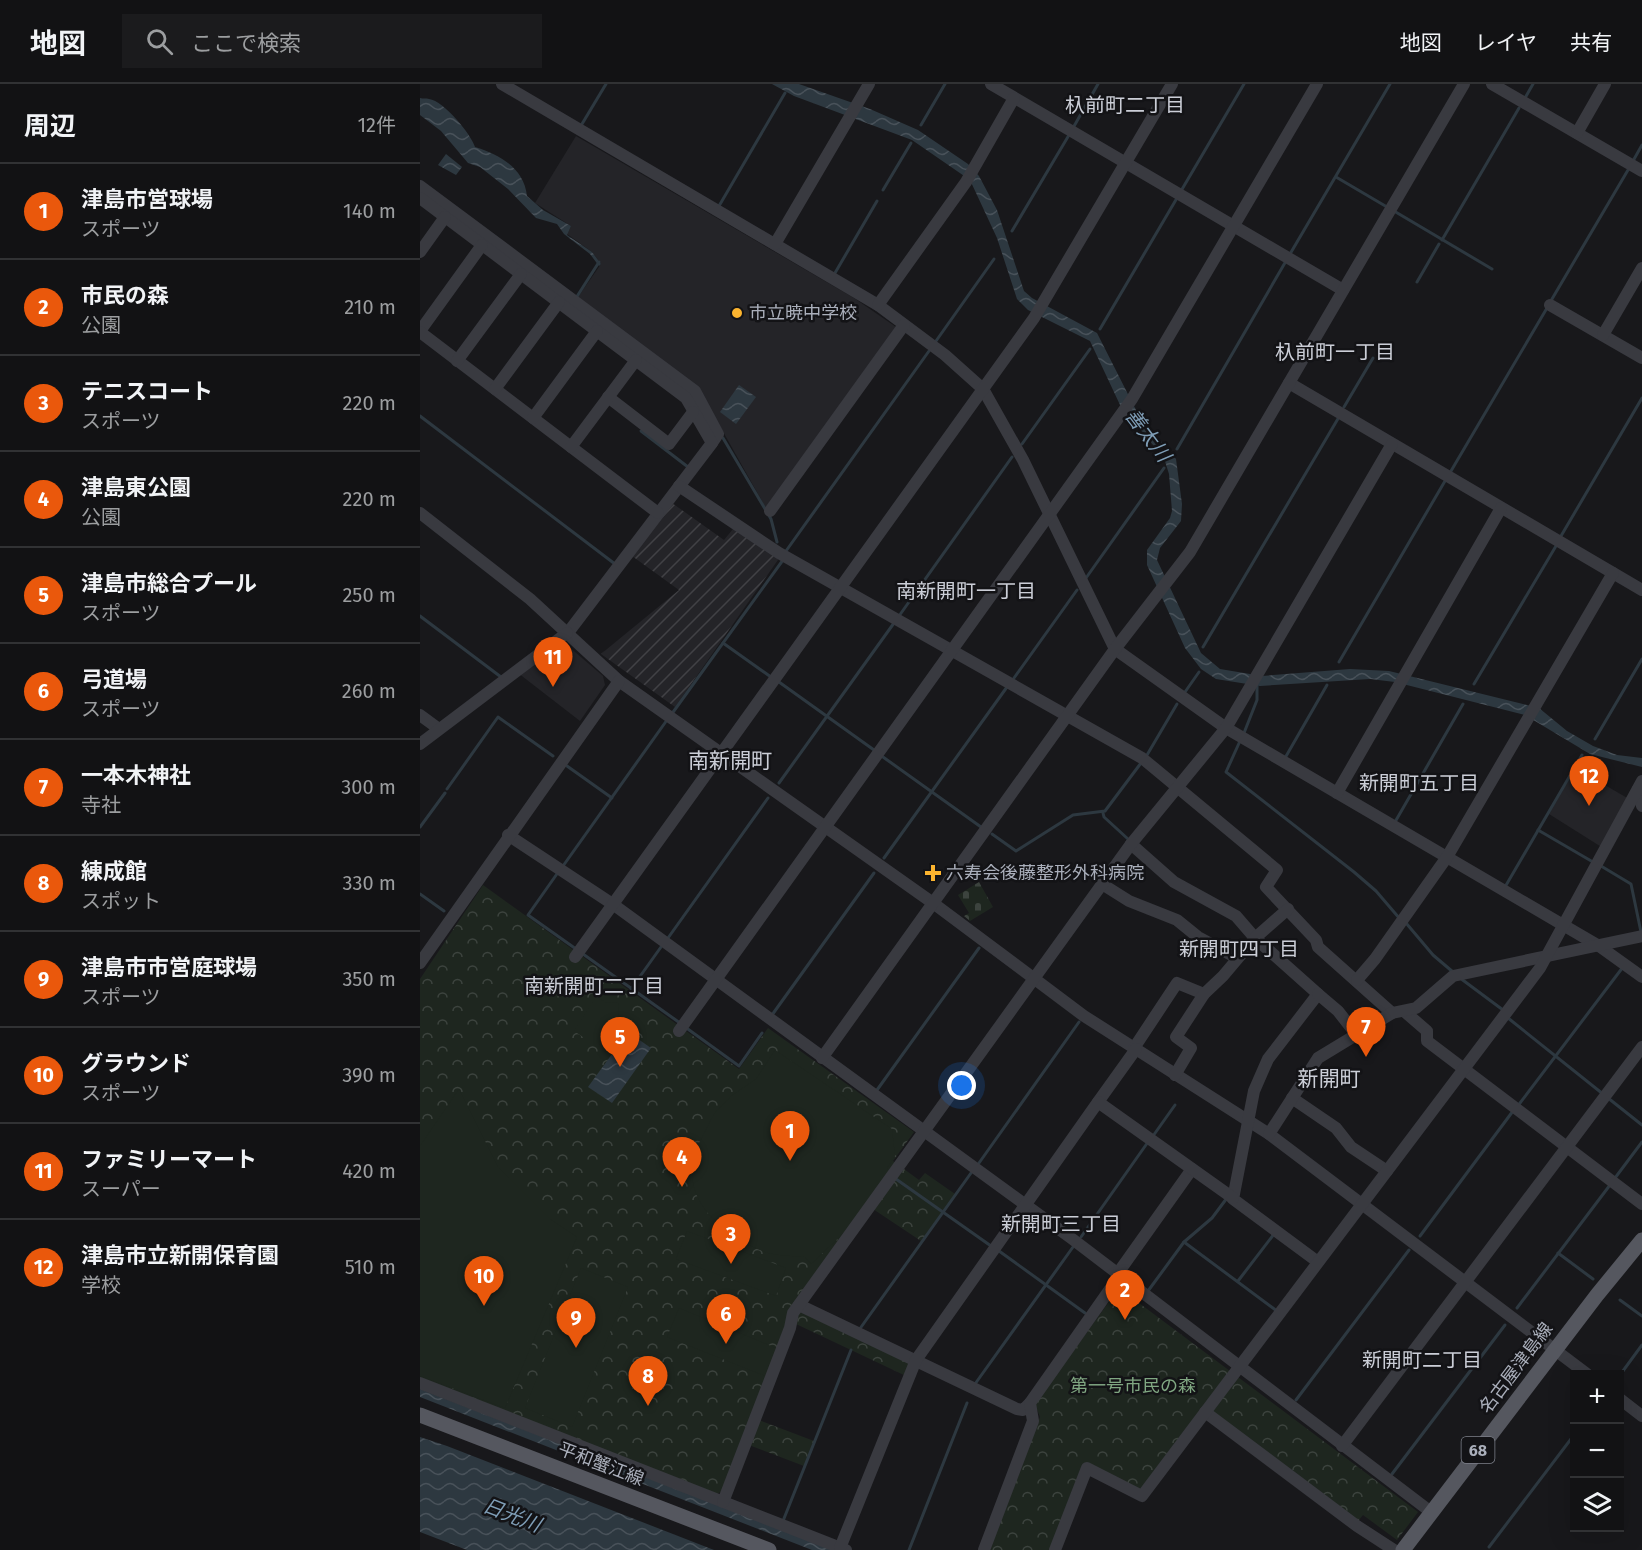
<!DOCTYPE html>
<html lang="ja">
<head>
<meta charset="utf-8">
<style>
	body { margin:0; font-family:"Fira Sans","Noto Sans JP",sans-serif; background:#1b1b1d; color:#f1f3f6 }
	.controls { position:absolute; right:18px; bottom:18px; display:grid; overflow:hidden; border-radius:0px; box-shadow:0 6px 24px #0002 }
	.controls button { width:54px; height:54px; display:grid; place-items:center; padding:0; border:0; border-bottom:2px solid #313234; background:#121214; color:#f1f3f6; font:30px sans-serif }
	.you { position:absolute; left:542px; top:1002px; width:21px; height:21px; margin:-15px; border:4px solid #fff; border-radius:50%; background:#1a73e8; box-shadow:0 0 0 9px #1a73e833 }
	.badge { display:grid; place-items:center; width:39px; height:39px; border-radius:50%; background:#ea580c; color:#fff; font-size:20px; font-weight:700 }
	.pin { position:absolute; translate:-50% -50px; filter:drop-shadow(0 2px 3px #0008) }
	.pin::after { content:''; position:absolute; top:32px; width:21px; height:18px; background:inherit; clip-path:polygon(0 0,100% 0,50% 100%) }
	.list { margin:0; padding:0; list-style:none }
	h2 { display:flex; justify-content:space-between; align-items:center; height:78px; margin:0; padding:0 24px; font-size:26px }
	h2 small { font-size:20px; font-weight:400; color:#9c9ea0 }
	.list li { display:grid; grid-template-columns:39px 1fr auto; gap:18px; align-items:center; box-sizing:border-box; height:96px; padding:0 24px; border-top:2px solid #313234 }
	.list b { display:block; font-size:22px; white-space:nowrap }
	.list p { margin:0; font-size:20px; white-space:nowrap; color:#9c9ea0 }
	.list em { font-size:20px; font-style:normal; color:#9c9ea0 }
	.icon { flex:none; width:33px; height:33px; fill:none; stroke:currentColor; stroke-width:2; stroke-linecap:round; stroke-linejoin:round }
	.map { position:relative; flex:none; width:1222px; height:1466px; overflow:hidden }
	header { display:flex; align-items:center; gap:36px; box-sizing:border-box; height:84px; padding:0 30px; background:#121214; border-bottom:2px solid #313234 }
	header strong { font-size:28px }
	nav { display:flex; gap:33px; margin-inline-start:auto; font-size:21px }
	.search { width:420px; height:54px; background:#1b1b1d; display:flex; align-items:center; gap:15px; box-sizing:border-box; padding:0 21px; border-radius:0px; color:#9c9ea0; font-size:22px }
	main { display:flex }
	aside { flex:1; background:#121214 }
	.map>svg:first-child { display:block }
	.built { fill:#242428 }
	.industrial { fill:url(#industrial-furrows) }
	.cemetery { fill:url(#cemetery-stones) }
	.park { fill:url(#park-crowns) }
	.pitch { fill:#1e261f }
	.water { fill:url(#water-waves) }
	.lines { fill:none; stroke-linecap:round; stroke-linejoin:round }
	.stream { stroke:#2d3840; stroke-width:3 }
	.minor { stroke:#393a40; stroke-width:12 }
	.major { stroke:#55575f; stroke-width:15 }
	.poi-dot { fill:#fcb42f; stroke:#131316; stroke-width:2 }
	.labels { text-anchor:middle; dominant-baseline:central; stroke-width:5; stroke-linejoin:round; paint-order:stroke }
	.shield { fill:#131316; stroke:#7d808a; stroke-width:1.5 }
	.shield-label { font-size:16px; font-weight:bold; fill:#aaafbb }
	.poi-label { font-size:18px; fill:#aaafbb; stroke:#131316; text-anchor:start }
	.street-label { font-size:18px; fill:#aaafbb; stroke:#131316 }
	.park-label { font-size:18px; fill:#80a782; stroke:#131316 }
	.neighbourhood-label { font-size:20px; fill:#cbced7; stroke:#131316 }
	.water-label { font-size:20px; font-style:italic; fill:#7f9eb7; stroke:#131316 }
	.quarter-label { font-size:21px; fill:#cbced7; stroke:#131316 }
</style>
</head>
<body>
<header>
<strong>地図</strong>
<div class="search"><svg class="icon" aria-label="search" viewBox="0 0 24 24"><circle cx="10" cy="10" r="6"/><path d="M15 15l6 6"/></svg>ここで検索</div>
<nav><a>地図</a><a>レイヤ</a><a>共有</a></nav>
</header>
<main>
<aside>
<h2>周辺<small>12件</small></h2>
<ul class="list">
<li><span class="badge">1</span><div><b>津島市営球場</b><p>スポーツ</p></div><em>140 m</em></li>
<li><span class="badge">2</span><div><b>市民の森</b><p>公園</p></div><em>210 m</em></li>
<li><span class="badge">3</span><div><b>テニスコート</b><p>スポーツ</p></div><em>220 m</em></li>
<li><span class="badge">4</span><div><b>津島東公園</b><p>公園</p></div><em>220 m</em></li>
<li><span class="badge">5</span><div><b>津島市総合プール</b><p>スポーツ</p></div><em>250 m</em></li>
<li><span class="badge">6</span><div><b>弓道場</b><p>スポーツ</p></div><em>260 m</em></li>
<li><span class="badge">7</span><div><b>一本木神社</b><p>寺社</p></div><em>300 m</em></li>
<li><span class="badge">8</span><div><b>練成館</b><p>スポット</p></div><em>330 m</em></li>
<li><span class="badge">9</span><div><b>津島市市営庭球場</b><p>スポーツ</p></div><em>350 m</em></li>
<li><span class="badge">10</span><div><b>グラウンド</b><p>スポーツ</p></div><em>390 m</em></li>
<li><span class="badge">11</span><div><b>ファミリーマート</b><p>スーパー</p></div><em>420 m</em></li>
<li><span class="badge">12</span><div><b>津島市立新開保育園</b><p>学校</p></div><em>510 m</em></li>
</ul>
</aside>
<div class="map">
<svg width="1222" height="1466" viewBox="0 0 1222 1466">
	<defs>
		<pattern id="industrial-furrows" width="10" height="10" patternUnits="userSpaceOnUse" patternTransform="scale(1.5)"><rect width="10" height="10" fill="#242428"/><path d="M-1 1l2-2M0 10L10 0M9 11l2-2" fill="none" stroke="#414145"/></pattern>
		<pattern id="cemetery-stones" width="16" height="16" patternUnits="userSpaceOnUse" patternTransform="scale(1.5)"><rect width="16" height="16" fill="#1e261f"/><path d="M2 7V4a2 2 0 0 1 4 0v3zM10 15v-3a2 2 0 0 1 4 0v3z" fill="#3c433e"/></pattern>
		<pattern id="park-crowns" width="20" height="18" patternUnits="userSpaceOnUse" patternTransform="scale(1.5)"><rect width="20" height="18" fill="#1e261f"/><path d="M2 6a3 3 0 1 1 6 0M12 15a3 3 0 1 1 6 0" fill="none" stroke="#3c433e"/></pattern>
		<pattern id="water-waves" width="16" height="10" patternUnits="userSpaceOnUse" patternTransform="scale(1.5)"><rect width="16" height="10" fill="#2d3840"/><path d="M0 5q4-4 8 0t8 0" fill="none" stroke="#49525a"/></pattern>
	</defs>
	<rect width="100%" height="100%" fill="#18181b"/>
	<g class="built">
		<path d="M 156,52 L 434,214 L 476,243 L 348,428 L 278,303 L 158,213 L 181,180 L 172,168 L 147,150 L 151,142 L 115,119 Z"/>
		<path d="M 141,556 L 183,592 L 185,601 L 160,637 L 98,589 Z"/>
		<path d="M 1163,672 L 1185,684 L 1178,697 L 1209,715 L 1183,764 L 1129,730 Z"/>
	</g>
	<path class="industrial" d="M 252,419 L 304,456 L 313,445 L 360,473 L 255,623 L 181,570 L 259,506 L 212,472 Z"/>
	<path class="cemetery" d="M 559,798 L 573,823 L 550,837 L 544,832 L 549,829 L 538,811 Z"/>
	<g class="park">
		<path d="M 63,801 L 319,985 L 348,944 L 494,1048 L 473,1077 L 499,1096 L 505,1089 L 535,1110 L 501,1157 L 447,1121 L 379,1216 L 491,1278 L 486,1292 L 376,1240 L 339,1336 L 394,1357 L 384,1382 L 321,1358 L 302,1407 L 297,1410 L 0,1294 L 0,895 Z"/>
		<path d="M 699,1204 L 998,1428 L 977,1456 L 943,1431 L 938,1437 L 786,1322 L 721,1407 L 665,1380 L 632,1466 L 568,1466 L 620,1333 L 615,1320 Z"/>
	</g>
	<g class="pitch">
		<path d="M 176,913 L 185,918 L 198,919 L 199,931 L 178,963 L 154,947 Z"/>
		<path d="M 355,966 L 472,1045 L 475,1072 L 467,1084 L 469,1088 L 429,1144 L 391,1180 L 385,1173 C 373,1172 360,1172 348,1169 C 314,1158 266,1123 273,1083 L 267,1082 L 269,1059 L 278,1061 L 294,1030 L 311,1012 L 336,995 Z"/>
		<path d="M 39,1005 L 78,1083 L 130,1135 L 157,1153 L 85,1324 L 0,1292 L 0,1062 Z"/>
		<path d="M 267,1147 L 366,1184 L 356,1212 L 256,1175 Z"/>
		<path d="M 161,1184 L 208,1203 L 152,1343 L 105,1324 Z"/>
		<path d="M 259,1224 L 356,1264 L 345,1292 L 247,1253 Z"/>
	</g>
	<g class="water">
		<path d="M 352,0 L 379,0 L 450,25 L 498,46 L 548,80 L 559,92 L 577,126 L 604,207 L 612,214 L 677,249 L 718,330 L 756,375 L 762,420 L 761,437 L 740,464 L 737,476 L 781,569 L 800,585 L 842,592 L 930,585 L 969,587 L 1119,624 L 1147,647 L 1173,662 L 1197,671 L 1222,674 L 1222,683 L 1170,670 L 1105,631 L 975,598 L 950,595 L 840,602 L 796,595 L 781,585 L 765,564 L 727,481 L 727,466 L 750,434 L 752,427 L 749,390 L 744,374 L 701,323 L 670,257 L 608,226 L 597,215 L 577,154 L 550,96 L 492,56 L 374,12 Z"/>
		<path d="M 0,14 C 3,15 6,14 9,15 C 24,17 51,50 55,63 C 80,71 104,84 107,112 L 123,126 L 151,142 L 147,151 L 172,168 L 181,180 L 179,182 L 170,170 L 144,150 L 137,140 L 116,134 L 88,105 L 60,83 L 48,79 L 21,47 L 0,31 Z"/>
		<path d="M 26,70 L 42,83 L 36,91 L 18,81 Z"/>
		<path d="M 319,301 L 336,313 L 316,340 L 300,328 Z"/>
		<path d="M 208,948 L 231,964 L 192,1019 L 168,1003 Z"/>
		<path d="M 0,1305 L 414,1466 L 392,1466 L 0,1313 Z"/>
		<path d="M 0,1353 L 27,1362 L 294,1466 L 47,1466 L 0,1448 Z"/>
	</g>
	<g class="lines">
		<g class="stream">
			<path d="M 1105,14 L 1113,0"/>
			<path d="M 162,40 L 186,0"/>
			<path d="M 501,41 L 525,0"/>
			<path d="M 653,44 L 678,0"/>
			<path d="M 1213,77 L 1222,61"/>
			<path d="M 916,93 L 967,123"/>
			<path d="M 463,106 L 491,59"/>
			<path d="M 761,107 L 824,0"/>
			<path d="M 299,122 L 365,9"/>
			<path d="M 974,127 L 1072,185"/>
			<path d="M 592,147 L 649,51"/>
			<path d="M 1022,156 L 1099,24"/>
			<path d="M 870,170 L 970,0"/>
			<path d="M 415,189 L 457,117"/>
			<path d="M 997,198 L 1019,160"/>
			<path d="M 156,214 L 179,178"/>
			<path d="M 1132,215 L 1208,86"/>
			<path d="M 680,245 L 757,114"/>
			<path d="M 516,257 L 574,175"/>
			<path d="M 924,323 L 953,274"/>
			<path d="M 0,332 L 195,480"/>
			<path d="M 221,347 L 268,383"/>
			<path d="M 303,354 L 351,435 L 357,458"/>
			<path d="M 602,360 L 670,265"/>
			<path d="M 757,365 L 866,177"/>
			<path d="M 1031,387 L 1127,224"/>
			<path d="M 1141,452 L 1222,314"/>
			<path d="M 366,467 L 509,267"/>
			<path d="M 666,494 L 744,384"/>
			<path d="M 0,532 L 81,593"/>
			<path d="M 479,532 L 592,373"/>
			<path d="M 303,559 L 351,593"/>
			<path d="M 783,563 L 919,333"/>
			<path d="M 919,578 L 1025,397"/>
			<path d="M 594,594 L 657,506"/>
			<path d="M 359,598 L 454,666"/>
			<path d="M 1054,600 L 1136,462"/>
			<path d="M 765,608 L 779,588"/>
			<path d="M 251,631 L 363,476"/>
			<path d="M 824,649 L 837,616 L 837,599"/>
			<path d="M 1175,655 L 1222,575"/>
			<path d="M 820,657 L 806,688 L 934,788 L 956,807 L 980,835"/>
			<path d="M 727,671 L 757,620"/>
			<path d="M 463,673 L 561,743"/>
			<path d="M 865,674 L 907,601"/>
			<path d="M 147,682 L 192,714"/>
			<path d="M 359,699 L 474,539"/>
			<path d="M 27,705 L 78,633 L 133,672"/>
			<path d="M 683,729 L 684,733 L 708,755"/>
			<path d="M 975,738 L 1043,620"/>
			<path d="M 0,743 L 25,709"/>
			<path d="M 1118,746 L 1173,778"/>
			<path d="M 572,750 L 596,767 L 653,731 L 685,727 L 721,679"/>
			<path d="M 464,774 L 587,603"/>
			<path d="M 143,782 L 247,636"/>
			<path d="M 1181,782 L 1211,800 L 1221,848"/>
			<path d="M 139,787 L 108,831 L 156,865"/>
			<path d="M 1085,803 L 1162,671"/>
			<path d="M 0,810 L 24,827"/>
			<path d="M 986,839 L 1013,871 L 1033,888"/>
			<path d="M 248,854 L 348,714"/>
			<path d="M 163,870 L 260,939"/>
			<path d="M 1040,894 L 1083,926"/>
			<path d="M 211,905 L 241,863"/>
			<path d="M 352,931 L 454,789"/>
			<path d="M 1088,934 L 1183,1010"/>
			<path d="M 265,943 L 319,982 L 342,949"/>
			<path d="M 457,1006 L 559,864"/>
			<path d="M 1188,1014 L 1222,1041"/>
			<path d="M 1097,1023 L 1203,883"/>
			<path d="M 733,1052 L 755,1021"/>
			<path d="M 559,1079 L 659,938"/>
			<path d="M 1195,1094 L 1222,1058"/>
			<path d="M 476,1095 L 571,1162"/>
			<path d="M 1000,1152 L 1093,1027"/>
			<path d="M 661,1153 L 728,1058"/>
			<path d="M 764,1158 L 857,1227"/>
			<path d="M 579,1167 L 665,1229"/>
			<path d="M 1138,1169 L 1173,1195"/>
			<path d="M 818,1197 L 854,1150"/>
			<path d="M 728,1207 L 764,1158 L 792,1134 L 807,1114"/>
			<path d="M 1200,1216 L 1222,1232"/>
			<path d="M 1097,1224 L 1190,1101"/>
			<path d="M 439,1246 L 551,1089"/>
			<path d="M 1200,1291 L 1222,1261"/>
			<path d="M 555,1300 L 653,1163"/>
			<path d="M 876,1316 L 989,1166"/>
			<path d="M 972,1390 L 1085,1241"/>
			<path d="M 363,1437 L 431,1266"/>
			<path d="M 1069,1463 L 1154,1351"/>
			<path d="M 489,1466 L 547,1319"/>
		</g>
		<g class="minor">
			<path d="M 82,0 L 458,221 L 525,271 L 563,305 L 603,376 L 695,565 L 806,644 L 1179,862 L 1222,893"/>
			<path d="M 571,0 L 923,206"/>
			<path d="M 1072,0 L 1222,87"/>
			<path d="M 1157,49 L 1185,0"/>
			<path d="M 0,102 L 275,307 L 298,350 L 292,359"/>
			<path d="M 0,114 L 266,314 L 292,359 L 147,550"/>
			<path d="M 355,160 L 449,0"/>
			<path d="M 0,168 L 25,133"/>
			<path d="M 458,221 L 546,98 L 594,14"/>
			<path d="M 1130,221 L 1222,274"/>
			<path d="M 0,247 L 62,161"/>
			<path d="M 0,248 L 238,429"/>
			<path d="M 1183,251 L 1222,184"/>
			<path d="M 37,277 L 101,190"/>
			<path d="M 869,299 L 1222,506"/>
			<path d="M 75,305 L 139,218"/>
			<path d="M 188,313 L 249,360 L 273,328"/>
			<path d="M 113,334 L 177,247"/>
			<path d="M 151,363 L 216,276"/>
			<path d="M 259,402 L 359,469 L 722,674 L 857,786 L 846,803 L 896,856 L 898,863 L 972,929"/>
			<path d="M 350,427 L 484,241"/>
			<path d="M 0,429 L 110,515 L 199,597 L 513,819 L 664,932 L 849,1050 L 1167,1290"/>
			<path d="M 0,631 L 19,645"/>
			<path d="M 0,660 L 147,549"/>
			<path d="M 1218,705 L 1222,722"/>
			<path d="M 917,709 L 1081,424"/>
			<path d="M 88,751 L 194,821 L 651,1154 L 1011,1428"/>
			<path d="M 711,760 L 754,798 L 816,832 L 835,854 L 898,910 L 848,975 L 834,1007 L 813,1115 L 898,1178"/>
			<path d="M 682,800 L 709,817 L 757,836 L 778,853 L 817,874"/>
			<path d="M 155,873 L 614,234 L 752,0"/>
			<path d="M 0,879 L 199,597"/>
			<path d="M 937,896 L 955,875 L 1027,773 L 1193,489"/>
			<path d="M 898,910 L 918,927 L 936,950"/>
			<path d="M 985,928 L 1007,947 L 1007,957 L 1222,1120"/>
			<path d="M 259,947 L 712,315 L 897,0"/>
			<path d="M 714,964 L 757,899 L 784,910"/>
			<path d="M 402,974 L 695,565 L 770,468 L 1044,0"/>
			<path d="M 755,991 L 771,964 L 756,953 L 784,910 L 803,892 L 835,854 L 868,825"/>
			<path d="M 872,1014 L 916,1044 L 931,1063 L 967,1087"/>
			<path d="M 678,1018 L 716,965"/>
			<path d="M 849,1050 L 898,974 L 972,929 L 996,924 L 1033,892 L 1222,852"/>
			<path d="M 698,1189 L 772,1085"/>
			<path d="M 379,1221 L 597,1325 L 603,1326 L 610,1319"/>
			<path d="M 0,1299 L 426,1466"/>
			<path d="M 1200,1315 L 1222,1332"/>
			<path d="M 785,1328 L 937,1442 L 974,1466"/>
			<path d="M 922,1362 L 1222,963"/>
			<path d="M 303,1418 L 370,1244 L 373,1229 L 711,760 L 806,644 L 972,360"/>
			<path d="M 420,1464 L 496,1276 L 678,1018 L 813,1114"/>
			<path d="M 564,1466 L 613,1337 L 610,1319 L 700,1191"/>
			<path d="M 635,1466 L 667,1384 L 722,1412 L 1120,884 L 1222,697"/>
		</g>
		<g class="major">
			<path d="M 0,1331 L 349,1466"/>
			<path d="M 983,1466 L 1177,1211 L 1222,1156"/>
		</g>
	</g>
	<g class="poi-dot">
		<circle cx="317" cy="229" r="6"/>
		<path d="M510 780h6v6h6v6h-6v6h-6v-6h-6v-6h6z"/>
	</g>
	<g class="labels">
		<rect class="shield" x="1041.5" y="1353" width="33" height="26" rx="4.5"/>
		<g class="shield-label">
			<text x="1058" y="1366">68</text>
		</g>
		<g class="poi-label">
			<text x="329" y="229">市立暁中学校</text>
			<text x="526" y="789">六寿会後藤整形外科病院</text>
		</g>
		<g class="street-label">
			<text transform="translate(1096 1284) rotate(-53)">名古屋津島線</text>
			<text transform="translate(181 1380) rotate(21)">平和蟹江線</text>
		</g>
		<g class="park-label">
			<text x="713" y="1302">第一号市民の森</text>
		</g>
		<g class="neighbourhood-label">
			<text x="705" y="21">杁前町二丁目</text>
			<text x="915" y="268">杁前町一丁目</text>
			<text x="546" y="507">南新開町一丁目</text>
			<text x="999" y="699">新開町五丁目</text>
			<text x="819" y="865">新開町四丁目</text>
			<text x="174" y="902">南新開町二丁目</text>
			<text x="641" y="1140">新開町三丁目</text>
			<text x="1002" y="1276">新開町二丁目</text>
		</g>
		<g class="water-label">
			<text transform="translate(728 351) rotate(53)">善太川</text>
			<text transform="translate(92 1431) rotate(21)">日光川</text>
		</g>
		<g class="quarter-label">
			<text x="310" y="677">南新開町</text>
			<text x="909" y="995">新開町</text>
		</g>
	</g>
</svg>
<div class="controls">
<button>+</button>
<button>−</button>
<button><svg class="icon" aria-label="layers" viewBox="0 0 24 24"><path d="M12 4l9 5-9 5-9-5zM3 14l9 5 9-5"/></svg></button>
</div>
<div class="you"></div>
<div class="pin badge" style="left:370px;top:1077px">1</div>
<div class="pin badge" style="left:705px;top:1236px">2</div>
<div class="pin badge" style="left:311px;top:1180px">3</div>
<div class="pin badge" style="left:262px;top:1103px">4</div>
<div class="pin badge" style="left:200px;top:983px">5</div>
<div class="pin badge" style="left:306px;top:1260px">6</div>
<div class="pin badge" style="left:946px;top:973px">7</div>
<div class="pin badge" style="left:228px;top:1322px">8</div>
<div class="pin badge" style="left:156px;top:1264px">9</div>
<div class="pin badge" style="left:64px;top:1222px">10</div>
<div class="pin badge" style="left:133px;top:603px">11</div>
<div class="pin badge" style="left:1169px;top:722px">12</div>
</div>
</main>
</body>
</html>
